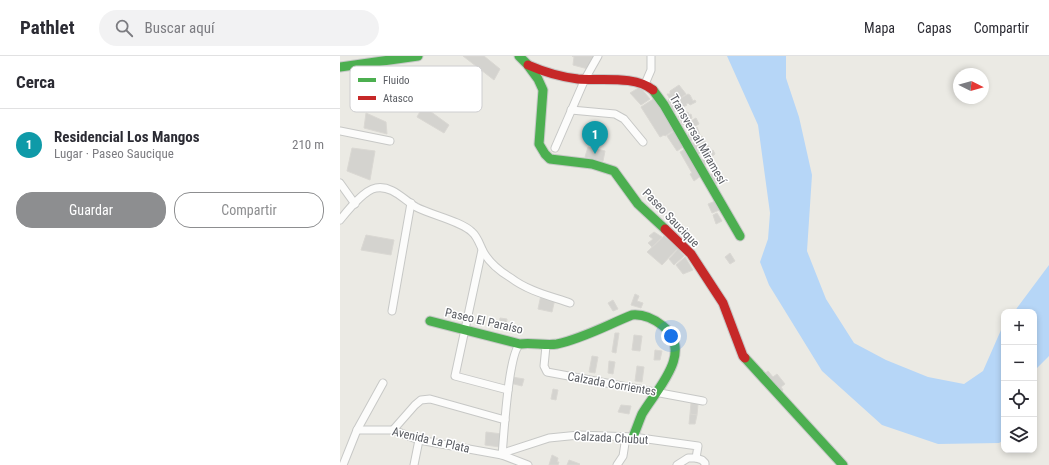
<!DOCTYPE html>
<html lang="es">
<head>
<meta charset="utf-8">
<style>
	body { margin:0; font-family:"Roboto Condensed",sans-serif; background:#f2f2f3; color:#2b2b33 }
	.controls { position:absolute; right:12px; bottom:12px; display:grid; overflow:hidden; border-radius:8px; box-shadow:0 2px 6px #0003 }
	.controls button { width:36px; height:36px; display:grid; place-items:center; padding:0; border:0; border-bottom:1px solid #e1e1e2; background:#fff; color:#2b2b33; font:20px sans-serif }
	.compass { position:absolute; left:613px; top:12px; width:36px; height:36px; border-radius:50%; background:#fff; box-shadow:0 2px 6px #0003; rotate:95deg }
	.you { position:absolute; left:331px; top:280px; width:14px; height:14px; margin:-10px; border:3px solid #fff; border-radius:50%; background:#1a73e8; box-shadow:0 0 0 6px #1a73e833 }
	.badge { display:grid; place-items:center; width:26px; height:26px; border-radius:50%; background:#8d8e90; color:#fff; font-size:13px; font-weight:700 }
	.pin { position:absolute; translate:-50% -33px; filter:drop-shadow(0 1px 2px #0008) }
	.pin::after { content:''; position:absolute; top:21px; width:14px; height:12px; background:inherit; clip-path:polygon(0 0,100% 0,50% 100%) }
	.list { margin:0; padding:0; list-style:none }
	h2 { display:flex; justify-content:space-between; align-items:center; height:52px; margin:0; padding:0 16px; font-size:17px }
	h2 small { font-size:13px; font-weight:400; color:#7c7c81 }
	.list li { display:grid; grid-template-columns:26px 1fr auto; gap:12px; align-items:center; box-sizing:border-box; height:72px; padding:0 16px; border-top:1px solid #e1e1e2 }
	.list b { display:block; font-size:15px; white-space:nowrap }
	.list p { margin:0; font-size:13px; white-space:nowrap; color:#7c7c81 }
	.list em { font-size:13px; font-style:normal; color:#7c7c81 }
	.actions { display:flex; gap:8px; padding:12px 16px }
	.actions a { flex:1; padding:9px 0; border:1px solid #8d8e90; border-radius:16px; text-align:center; font-size:14px; color:#8d8e90 }
	.actions .main { background:#8d8e90; color:#fff }
	.icon { flex:none; width:22px; height:22px; fill:none; stroke:currentColor; stroke-width:2; stroke-linecap:round; stroke-linejoin:round }
	.map { position:relative; flex:none; width:709px; height:409px; overflow:hidden }
	header { display:flex; align-items:center; gap:24px; box-sizing:border-box; height:56px; padding:0 20px; background:#fff; border-bottom:1px solid #e1e1e2 }
	header strong { font-size:19px }
	nav { display:flex; gap:22px; margin-inline-start:auto; font-size:14px }
	.search { width:280px; height:36px; background:#f2f2f3; display:flex; align-items:center; gap:10px; box-sizing:border-box; padding:0 14px; border-radius:22px; color:#7c7c81; font-size:15px }
	main { display:flex }
	aside { flex:1; background:#fff }
	.map>svg:first-child { display:block }
	.water { fill:#b6d6f7 }
	.building { fill:#d4d3cf; stroke:#dad8d3 }
	.lines { fill:none; stroke-linecap:round; stroke-linejoin:round }
	.street-casing { stroke:#c7c8c6; stroke-width:9 }
	.fast-casing { stroke:#c8c9c8; stroke-width:11 }
	.jam-casing { stroke:#c8c9c8; stroke-width:11 }
	.street { stroke:#fcfcfb; stroke-width:7 }
	.fast { stroke:#4caf50; stroke-width:9 }
	.jam { stroke:#c62828; stroke-width:9 }
	.labels { text-anchor:middle; dominant-baseline:central; stroke-width:3; stroke-linejoin:round; paint-order:stroke }
	.street-label { font-size:12px; fill:#5a5d63; stroke:#fff }
	.key { fill:#fff; stroke:#ceced0; stroke-width:1 }
	.key-label { font-size:11px; fill:#5a5d63 }
</style>
</head>
<body>
<header>
<strong>Pathlet</strong>
<div class="search"><svg class="icon" aria-label="search" viewBox="0 0 24 24"><circle cx="10" cy="10" r="6"/><path d="M15 15l6 6"/></svg>Buscar aquí</div>
<nav><a>Mapa</a><a>Capas</a><a>Compartir</a></nav>
</header>
<main>
<aside>
<h2>Cerca<small></small></h2>
<ul class="list">
<li><span class="badge" style="background:#0f9aa8">1</span><div><b>Residencial Los Mangos</b><p>Lugar · Paseo Saucique</p></div><em>210 m</em></li>
</ul>
<div class="actions"><a class="main">Guardar</a><a>Compartir</a></div>
</aside>
<div class="map">
<svg width="709" height="409" viewBox="0 0 709 409">
	<rect width="100%" height="100%" fill="#ebeae4"/>
	<g class="water">
		<path d="M 387,0 L 446,0 L 446,22 L 459,61 L 472,119 L 467,195 L 486,243 L 514,287 L 546,304 L 588,321 L 624,328 L 643,315 L 661,274 L 664,269 L 664,384 L 659,387 L 598,388 L 542,369 L 482,315 L 429,229 L 420,206 L 428,183 L 430,157 L 418,69 Z"/>
		<path d="M 709,209 L 709,300 L 694,315 L 694,256 L 674,256 Z"/>
	</g>
	<g class="building">
		<path d="M 123,0 L 144,0 L 160,13 L 154,24 Z"/>
		<path d="M 232,0 L 256,0 L 248,13 L 233,9 L 234,1 Z"/>
		<path d="M 339,29 L 346,38 L 331,49 L 328,44 L 330,43 L 327,38 L 330,38 L 330,35 Z"/>
		<path d="M 300,31 L 310,43 L 301,49 L 290,37 Z"/>
		<path d="M 348,38 L 350,39 L 353,45 L 355,44 L 356,46 L 350,49 L 348,47 L 346,48 L 347,49 L 334,56 L 331,49 L 337,46 L 336,45 Z"/>
		<path d="M 318,40 L 336,73 L 325,80 L 324,79 L 320,81 L 301,51 Z"/>
		<path d="M 83,50 L 109,69 L 104,77 L 77,61 Z"/>
		<path d="M 345,56 L 346,57 L 348,56 L 349,59 L 351,58 L 352,62 L 343,69 L 338,60 Z"/>
		<path d="M 26,57 L 46,66 L 47,78 L 24,72 Z"/>
		<path d="M 356,62 L 359,68 L 350,73 L 347,67 Z"/>
		<path d="M 357,71 L 360,79 L 352,85 L 352,84 L 350,85 L 350,81 L 348,82 L 347,80 Z"/>
		<path d="M 337,73 L 346,89 L 337,95 L 327,80 Z"/>
		<path d="M 362,80 L 366,87 L 361,91 L 362,93 L 356,97 L 351,88 Z"/>
		<path d="M 367,88 L 371,93 L 364,98 L 362,95 L 358,99 L 356,98 L 362,93 L 362,91 Z"/>
		<path d="M 248,91 L 265,95 L 263,105 L 245,101 Z"/>
		<path d="M 12,92 L 35,95 L 30,124 L 7,115 Z"/>
		<path d="M 347,92 L 362,119 L 354,125 L 350,118 L 352,117 L 340,96 Z"/>
		<path d="M 373,94 L 375,98 L 370,102 L 371,106 L 364,109 L 362,104 L 364,103 L 363,100 Z"/>
		<path d="M 378,114 L 380,117 L 378,120 L 381,124 L 376,128 L 370,120 L 371,118 Z"/>
		<path d="M 378,144 L 382,153 L 372,157 L 368,148 Z"/>
		<path d="M 377,157 L 382,165 L 376,168 L 373,159 Z"/>
		<path d="M 314,176 L 322,181 L 312,191 L 308,187 L 313,183 L 309,180 Z"/>
		<path d="M 26,179 L 54,184 L 51,199 L 21,194 Z"/>
		<path d="M 324,180 L 338,192 L 322,209 L 307,196 Z"/>
		<path d="M 338,193 L 344,200 L 334,209 L 329,203 Z"/>
		<path d="M 390,197 L 395,205 L 390,208 L 385,201 Z"/>
		<path d="M 345,201 L 353,214 L 343,218 L 336,209 Z"/>
		<path d="M 295,238 L 299,240 L 297,245 L 303,247 L 301,252 L 291,249 Z"/>
		<path d="M 201,239 L 215,243 L 212,256 L 198,253 Z"/>
		<path d="M 273,244 L 278,253 L 273,255 L 268,247 Z"/>
		<path d="M 160,262 L 167,263 L 166,272 L 159,271 Z"/>
		<path d="M 275,277 L 279,277 L 276,297 L 272,296 Z"/>
		<path d="M 294,279 L 302,280 L 300,295 L 292,294 Z"/>
		<path d="M 315,294 L 322,295 L 320,304 L 314,304 Z"/>
		<path d="M 252,300 L 258,301 L 255,317 L 249,316 Z"/>
		<path d="M 269,305 L 275,306 L 273,318 L 268,317 Z"/>
		<path d="M 297,310 L 304,311 L 302,326 L 295,325 Z"/>
		<path d="M 428,315 L 433,321 L 437,318 L 445,328 L 441,331 L 443,334 L 440,337 L 423,319 Z"/>
		<path d="M 172,321 L 184,323 L 182,330 L 170,327 Z"/>
		<path d="M 213,333 L 218,334 L 216,344 L 211,343 Z"/>
		<path d="M 351,347 L 358,348 L 357,359 L 350,358 Z"/>
		<path d="M 281,349 L 291,350 L 289,358 L 278,356 Z"/>
		<path d="M 350,358 L 357,359 L 355,368 L 349,368 Z"/>
		<path d="M 146,376 L 162,378 L 160,391 L 145,389 Z"/>
		<path d="M 212,399 L 218,402 L 217,406 L 219,406 L 218,409 L 209,409 Z"/>
		<path d="M 229,404 L 240,408 L 239,409 L 227,409 Z"/>
	</g>
	<g class="lines">
		<g class="street-casing">
			<g id="street">
				<path d="M 305,28 L 311,14 L 311,0"/>
				<path d="M 231,54 L 275,58 L 284,63 L 303,86"/>
				<path d="M 0,75 L 50,85"/>
				<path d="M 215,92 L 245,23 L 258,0"/>
				<path d="M 0,127 L 15,148"/>
				<path d="M 0,164 C 8,154 24,134 36,132 C 52,129 64,144 76,151 C 91,159 121,165 132,176 C 138,181 140,190 144,197 C 150,207 161,216 171,222 C 188,235 210,240 230,247"/>
				<path d="M 142,194 L 115,320 L 168,334"/>
				<path d="M 52,255 L 71,147"/>
				<path d="M 206,290 L 204,310 L 207,316 L 363,345"/>
				<path d="M 17,374 L 53,374 L 79,384 L 162,399 L 188,409"/>
				<path d="M 53,374 L 75,349 L 81,344 L 90,343 L 165,364"/>
				<path d="M 163,397 L 209,382 L 239,379 L 293,381 L 358,390 L 356,402 L 362,404 L 365,407 L 365,409"/>
				<path d="M 162,399 C 164,380 168,298 180,288"/>
				<path d="M 3,409 L 17,374 L 43,327"/>
				<path d="M 74,409 L 79,384"/>
				<path d="M 277,409 L 283,400 L 286,381"/>
				<path d="M 337,409 L 348,402 L 356,402"/>
			</g>
		</g>
		<g class="fast-casing">
			<g id="fast">
				<path d="M 179,0 L 187,8 L 198,23 L 203,34 L 199,88 L 205,98 L 210,103 L 252,108 L 274,115 L 298,148 L 325,173"/>
				<path d="M 0,11 L 78,0"/>
				<path d="M 313,34 L 324,49 L 400,180"/>
				<path d="M 90,265 L 180,288 C 192,286 205,290 217,288 C 244,282 267,269 292,259 C 303,258 314,263 323,270 C 355,296 316,334 302,358 C 299,365 296,374 293,381"/>
				<path d="M 405,302 L 503,409"/>
			</g>
		</g>
		<g class="jam-casing">
			<g id="jam">
				<path d="M 188,9 C 204,16 221,21 238,23 C 261,25 295,19 313,34"/>
				<path d="M 325,173 L 351,198 L 383,247 L 403,300 L 405,302"/>
			</g>
		</g>
		<use href="#street" class="street"/>
		<use href="#fast" class="fast"/>
		<use href="#jam" class="jam"/>
	</g>
	<g class="labels">
		<g class="street-label">
			<text transform="translate(358 83) rotate(60)">Transversal Miramesí</text>
			<text transform="translate(331 162) rotate(46)">Paseo Saucique</text>
			<text transform="translate(144 265) rotate(13)">Paseo El Paraíso</text>
			<text transform="translate(272 328) rotate(10)">Calzada Corrientes</text>
			<text transform="translate(271 382) rotate(3)">Calzada Chubut</text>
			<text transform="translate(91 384) rotate(13)">Avenida La Plata</text>
		</g>
	</g>
	<rect x="10" y="10" width="132" height="46" rx="6" class="key"/>
	<rect x="18" y="22" width="18" height="4" fill="#4caf50"/>
	<rect x="18" y="40" width="18" height="4" fill="#c62828"/>
	<g class="key-label">
		<text x="43" y="28">Fluido</text>
		<text x="43" y="46">Atasco</text>
	</g>
</svg>
<div class="controls">
<button>+</button>
<button>−</button>
<button><svg class="icon" aria-label="locate" viewBox="0 0 24 24"><circle cx="12" cy="12" r="6"/><path d="M12 2v4M12 18v4M2 12h4M18 12h4"/></svg></button>
<button><svg class="icon" aria-label="layers" viewBox="0 0 24 24"><path d="M12 4l9 5-9 5-9-5zM3 14l9 5 9-5"/></svg></button>
</div>
<svg class="compass" viewBox="-18 -18 36 36"><path d="M0-13l5 13h-10z" fill="#e53935"/><path d="M0 13l5-13h-10z" fill="#7c7c81"/></svg>
<div class="you"></div>
<div class="pin badge" style="left:255px;top:98px;background:#0f9aa8">1</div>
</div>
</main>
</body>
</html>
